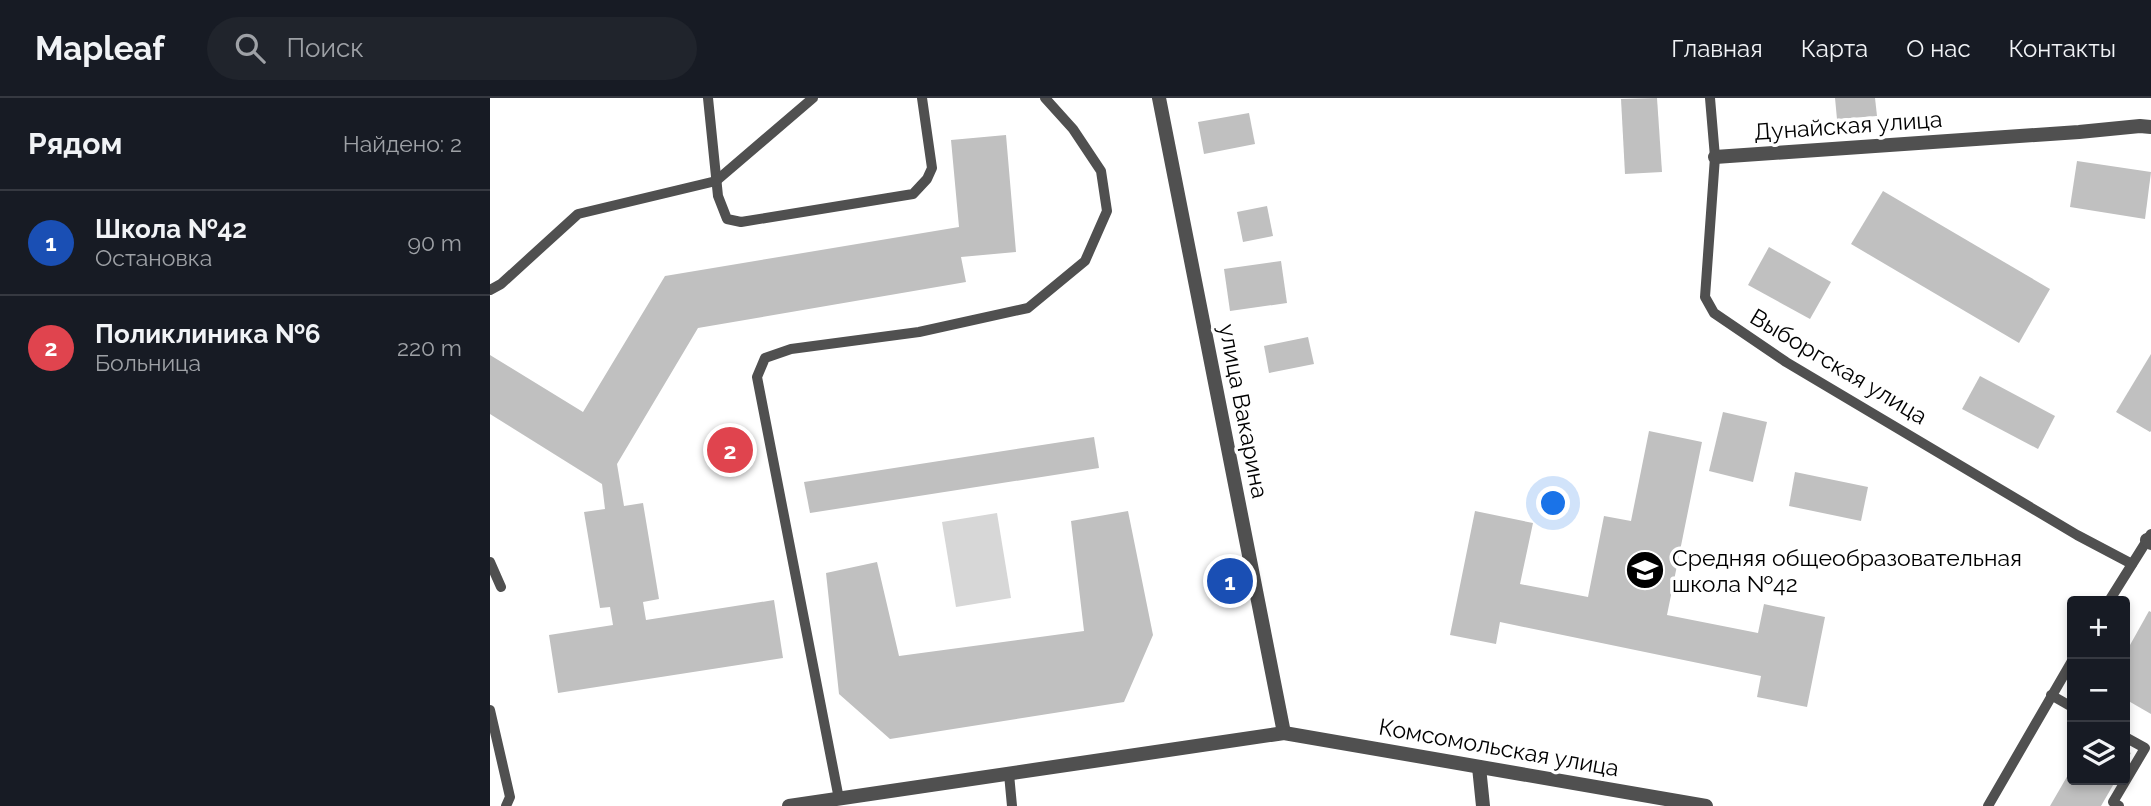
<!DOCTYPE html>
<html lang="ru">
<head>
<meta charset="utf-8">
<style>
	body { margin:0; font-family:Raleway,sans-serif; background:#20242c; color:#f1f3f6 }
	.controls { position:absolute; right:21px; bottom:21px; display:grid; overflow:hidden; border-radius:7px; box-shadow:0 4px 10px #0003 }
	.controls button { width:63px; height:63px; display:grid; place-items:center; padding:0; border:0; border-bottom:2px solid #363941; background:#171b24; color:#f1f3f6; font:35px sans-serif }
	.you { position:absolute; left:1064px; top:406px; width:24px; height:24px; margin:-18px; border:5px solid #fff; border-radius:50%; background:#1a73e8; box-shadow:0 0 0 10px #1a73e833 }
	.badge { display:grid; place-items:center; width:46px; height:46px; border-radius:50%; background:#ea580c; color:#fff; font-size:23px; font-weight:700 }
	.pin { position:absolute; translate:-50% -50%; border:4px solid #fff; box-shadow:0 2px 7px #0006 }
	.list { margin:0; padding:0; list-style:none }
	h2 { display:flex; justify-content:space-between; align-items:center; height:91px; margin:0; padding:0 28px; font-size:30px }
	h2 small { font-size:23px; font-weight:400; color:#9ea1a6 }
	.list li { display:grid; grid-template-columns:46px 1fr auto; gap:21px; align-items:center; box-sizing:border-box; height:105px; padding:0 28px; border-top:2px solid #363941 }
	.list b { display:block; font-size:26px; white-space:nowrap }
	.list p { margin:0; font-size:23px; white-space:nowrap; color:#9ea1a6 }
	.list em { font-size:23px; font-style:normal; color:#9ea1a6 }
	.icon { flex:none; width:38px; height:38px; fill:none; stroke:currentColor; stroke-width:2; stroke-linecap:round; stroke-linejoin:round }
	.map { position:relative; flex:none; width:1661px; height:708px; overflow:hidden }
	header { display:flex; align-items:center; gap:42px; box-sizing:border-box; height:98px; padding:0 35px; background:#171b24; border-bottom:2px solid #363941 }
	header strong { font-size:33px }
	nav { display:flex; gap:38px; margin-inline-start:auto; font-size:24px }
	.search { width:490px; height:63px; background:#20242c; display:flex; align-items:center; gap:18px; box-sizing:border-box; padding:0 24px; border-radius:38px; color:#9ea1a6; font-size:26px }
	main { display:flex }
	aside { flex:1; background:#171b24 }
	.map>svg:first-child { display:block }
	.green { fill:#d7d7d7 }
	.building { fill:#c0c0c0 }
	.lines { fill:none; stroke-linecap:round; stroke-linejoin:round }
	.service { stroke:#505050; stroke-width:10 }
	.minor { stroke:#505050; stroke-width:14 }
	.tertiary { stroke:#505050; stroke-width:14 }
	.labels { text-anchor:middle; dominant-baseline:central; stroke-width:7; stroke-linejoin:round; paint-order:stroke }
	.street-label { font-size:23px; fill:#000; stroke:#fff }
	.poi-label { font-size:23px; fill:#000; stroke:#fff; text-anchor:start }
</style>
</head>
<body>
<header>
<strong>Mapleaf</strong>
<div class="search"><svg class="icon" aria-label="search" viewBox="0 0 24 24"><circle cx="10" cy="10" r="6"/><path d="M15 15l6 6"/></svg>Поиск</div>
<nav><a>Главная</a><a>Карта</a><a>О нас</a><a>Контакты</a></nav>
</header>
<main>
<aside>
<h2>Рядом<small>Найдено: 2</small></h2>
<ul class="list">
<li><span class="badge" style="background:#1a4fb4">1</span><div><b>Школа №42</b><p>Остановка</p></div><em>90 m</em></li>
<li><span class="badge" style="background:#e0444e">2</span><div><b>Поликлиника №6</b><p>Больница</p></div><em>220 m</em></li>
</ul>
</aside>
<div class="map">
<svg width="1661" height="708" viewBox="0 0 1661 708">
	<rect width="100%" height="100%" fill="#fff"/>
	<path class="green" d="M 507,415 L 521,500 L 466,509 L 452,424 Z"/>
	<g class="building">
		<path d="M 1167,0 L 1172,74 L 1135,76 L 1131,1 Z"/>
		<path d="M 1345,0 L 1385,0 L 1387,18 L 1347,21 Z"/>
		<path d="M 759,15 L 765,46 L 714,56 L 708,24 Z"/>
		<path d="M 516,37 L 526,154 L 471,159 L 476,184 L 208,230 L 127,366 L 134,408 L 153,405 L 169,501 L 153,504 L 156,522 L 284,502 L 293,560 L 68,595 L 59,537 L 123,527 L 120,509 L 110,510 L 94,414 L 115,411 L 112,386 L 0,316 L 0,257 L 93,314 L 175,178 L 469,129 L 461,42 Z"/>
		<path d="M 1587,63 L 1661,74 L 1655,121 L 1580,109 Z"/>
		<path d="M 1393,93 L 1560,191 L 1529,245 L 1361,146 Z"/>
		<path d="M 777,108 L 783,138 L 753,144 L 747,114 Z"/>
		<path d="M 1279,149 L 1341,184 L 1320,221 L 1258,187 Z"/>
		<path d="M 791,163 L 797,205 L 740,213 L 734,171 Z"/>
		<path d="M 818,239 L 824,266 L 779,275 L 774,248 Z"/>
		<path d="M 1661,256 L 1661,333 L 1660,334 L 1626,314 Z"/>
		<path d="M 1490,278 L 1565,318 L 1548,351 L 1472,311 Z"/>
		<path d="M 1233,314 L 1277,324 L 1263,384 L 1219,373 Z"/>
		<path d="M 1159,333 L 1212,344 L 1177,517 L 1268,535 L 1274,506 L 1335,519 L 1317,609 L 1267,599 L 1271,578 L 1010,524 L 1006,546 L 960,537 L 985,413 L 1043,425 L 1030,486 L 1098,499 L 1114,418 L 1141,423 Z"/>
		<path d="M 604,339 L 609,370 L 320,415 L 314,384 Z"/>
		<path d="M 1305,374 L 1378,389 L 1371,423 L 1299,408 Z"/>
		<path d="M 638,413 L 663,537 L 634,604 L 400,641 L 349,596 L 336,475 L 387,464 L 409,558 L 594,533 L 581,423 Z"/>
		<path d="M 1659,513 L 1661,514 L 1661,616 L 1635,601 L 1635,556 Z"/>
		<path d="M 1635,652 L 1641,655 L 1635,666 Z"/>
		<path d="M 1582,670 L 1582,682 L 1626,682 L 1611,708 L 1560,708 Z"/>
	</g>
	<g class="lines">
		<g class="service">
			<path d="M 218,0 L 228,98 L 237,121 L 251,124 L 423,96 L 437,81 L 442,70 L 432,0"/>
			<path d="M 1220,0 L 1225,59 L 1215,199 L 1224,215 L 1296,264 L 1587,437 L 1642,466"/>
			<path d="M 0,192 L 11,186 L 88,116 L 226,83 L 323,0"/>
			<path d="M 0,464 L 11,489"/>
			<path d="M 1619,503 L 1661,436"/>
			<path d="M 1561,597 L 1582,609"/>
			<path d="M 0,612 L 20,699 L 16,708"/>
			<path d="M 519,676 L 522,708"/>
			<path d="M 349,701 L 267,279 L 275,260 L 301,251 L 429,234 L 538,210 L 595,163 L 617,113 L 611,73 L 583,31 L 555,0"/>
			<path d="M 1498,708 L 1582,563"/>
			<path d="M 1629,708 L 1623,704 L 1655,650 L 1635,639"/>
		</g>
		<g class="minor">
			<path d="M 1225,59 L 1589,34 L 1650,28 L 1661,29"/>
			<path d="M 1657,442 L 1661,445"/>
		</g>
		<g class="tertiary">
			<path d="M 669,0 L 794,635"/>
			<path d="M 989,669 L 993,708"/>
			<path d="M 299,708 L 794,635 L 1216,708"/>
		</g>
	</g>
	<defs>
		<g id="school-disc" transform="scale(2.0125)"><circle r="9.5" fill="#000" stroke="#fff"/><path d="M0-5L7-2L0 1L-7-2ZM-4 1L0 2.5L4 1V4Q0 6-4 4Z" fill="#fff"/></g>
	</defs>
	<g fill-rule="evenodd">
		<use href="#school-disc" x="1155" y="472"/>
	</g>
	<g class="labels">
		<g class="street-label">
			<text transform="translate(1358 27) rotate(-4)">Дунайская улица</text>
			<text transform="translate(1349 268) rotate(31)">Выборгская улица</text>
			<text transform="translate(754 313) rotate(79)">улица Вакарина</text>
			<text transform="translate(1009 649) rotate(10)">Комсомольская улица</text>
		</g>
		<g class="poi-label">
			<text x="1182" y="459">Средняя общеобразовательная<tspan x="1182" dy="26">школа №42</tspan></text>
		</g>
	</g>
</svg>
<div class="controls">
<button>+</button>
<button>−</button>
<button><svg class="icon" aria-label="layers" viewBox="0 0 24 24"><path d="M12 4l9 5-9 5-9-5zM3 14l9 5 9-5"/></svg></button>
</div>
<div class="you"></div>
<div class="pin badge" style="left:740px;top:483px;background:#1a4fb4">1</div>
<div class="pin badge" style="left:240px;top:352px;background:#e0444e">2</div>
</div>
</main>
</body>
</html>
